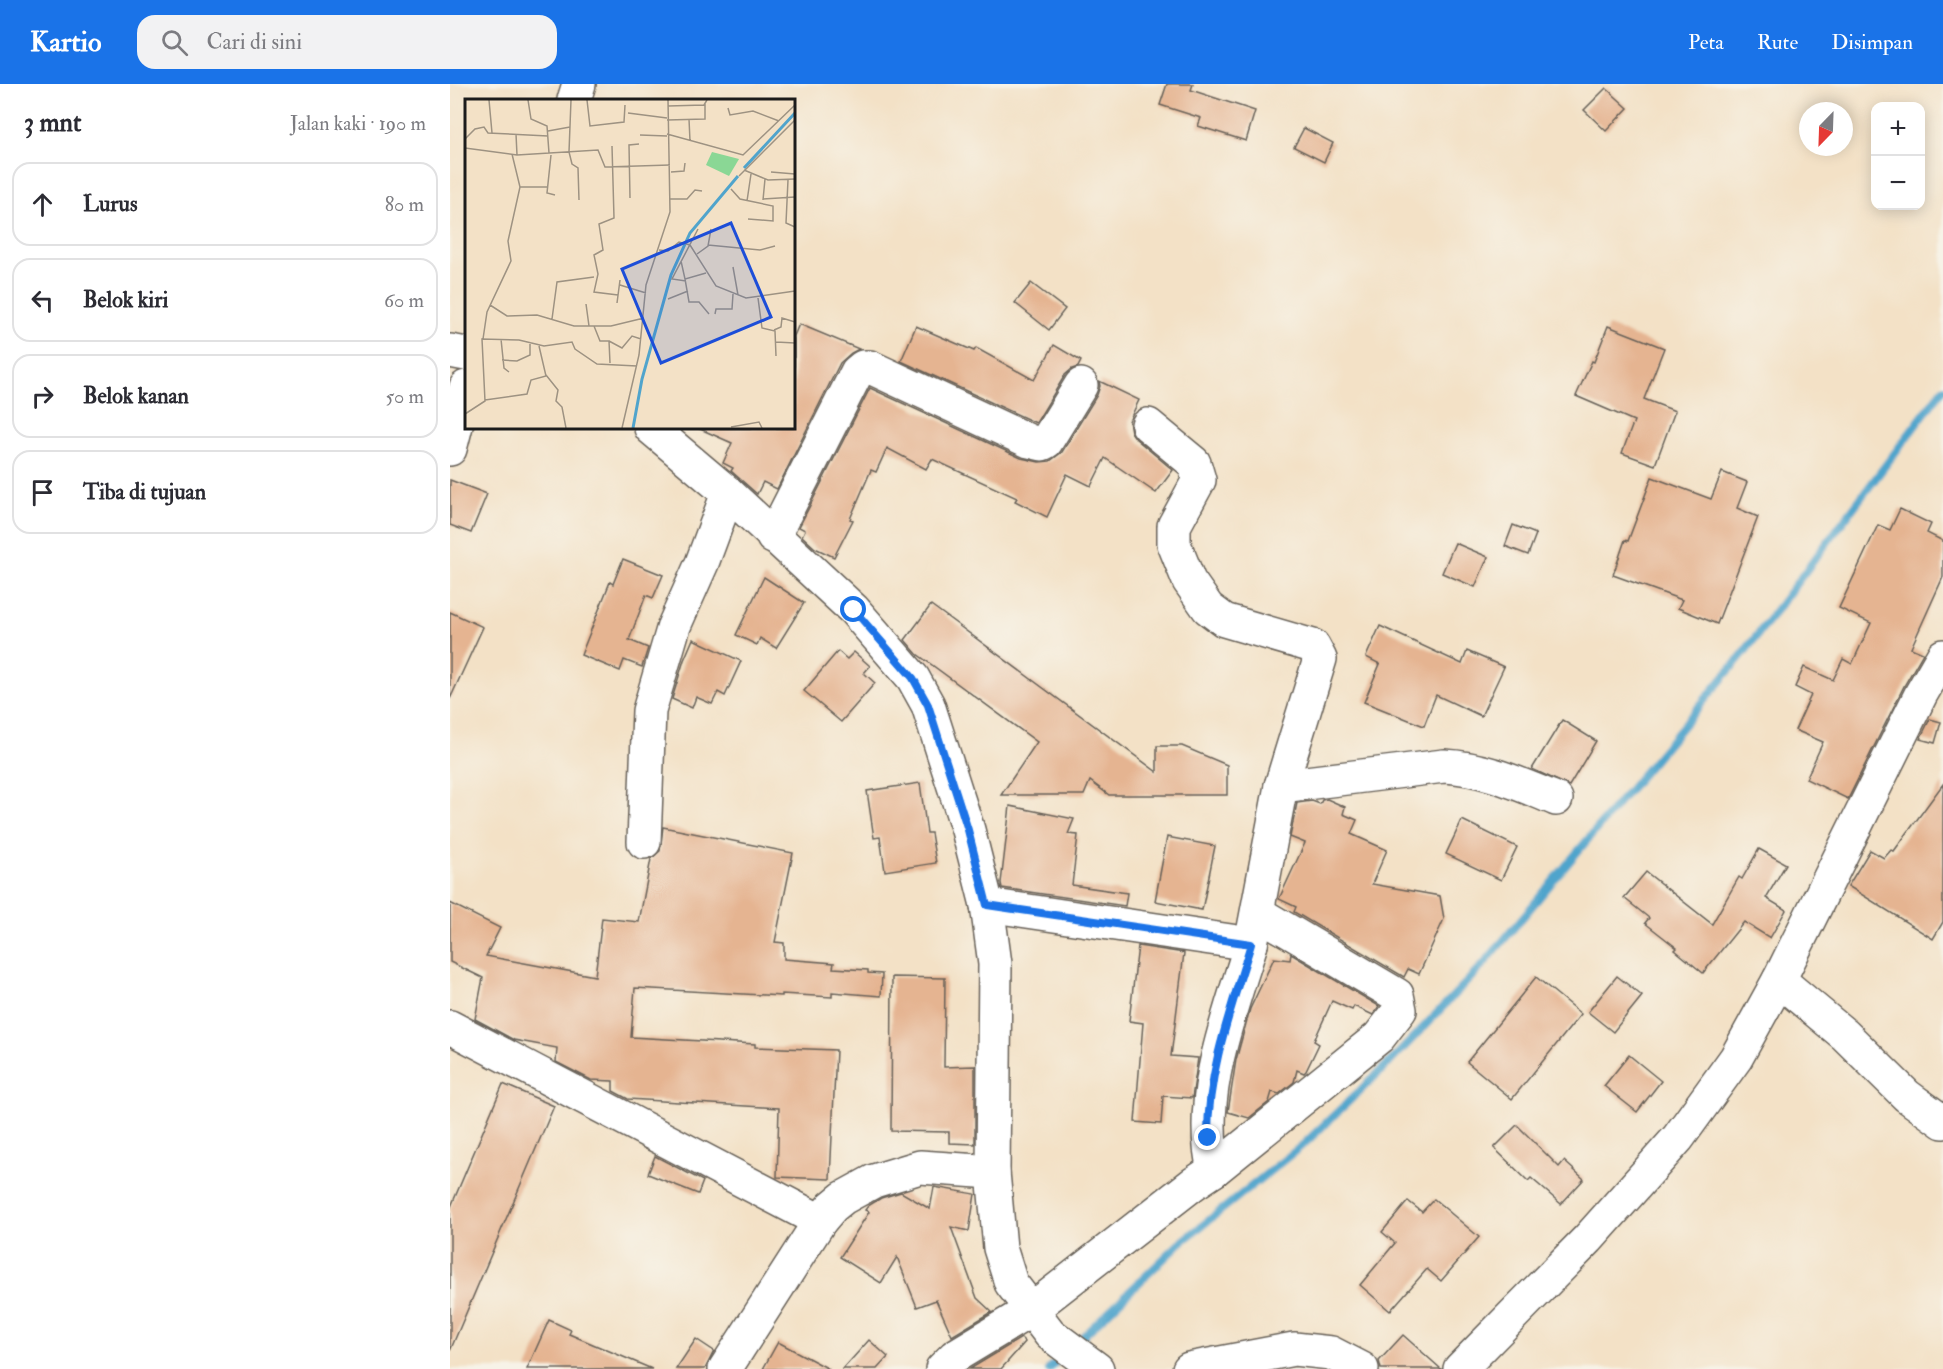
<!DOCTYPE html>
<html lang="id">
<head>
<meta charset="utf-8">
<style>
	body { margin:0; font-family:"IM FELL Double Pica",serif; background:#f2f2f3; color:#2b2b33 }
	.controls { position:absolute; right:18px; top:18px; display:grid; overflow:hidden; border-radius:12px; box-shadow:0 3px 15px #0003 }
	.controls button { width:54px; height:54px; display:grid; place-items:center; padding:0; border:0; border-bottom:2px solid #e1e1e2; background:#fff; color:#2b2b33; font:30px sans-serif }
	.compass { position:absolute; left:1349px; top:18px; width:54px; height:54px; border-radius:50%; background:#fff; box-shadow:0 3px 15px #0003; rotate:203deg }
	.stop { position:absolute; width:18px; height:18px; margin:-14px; border:4px solid #1a73e8; border-radius:50%; background:#fff }
	.stop.end { background:#1a73e8; border-color:#fff; box-shadow:0 2px 6px #0008 }
	.list { margin:0; padding:0; list-style:none }
	h2 { display:flex; justify-content:space-between; align-items:center; height:78px; margin:0; padding:0 24px; font-size:26px }
	h2 small { font-size:20px; font-weight:400; color:#7c7c81 }
	.list li { display:grid; grid-template-columns:39px 1fr auto; gap:18px; align-items:center; box-sizing:border-box; height:84px; margin:0 12px 12px; padding:0 12px; border:2px solid #e1e1e2; border-radius:18px }
	.list b { display:block; font-size:22px; white-space:nowrap }
	.list em { font-size:20px; font-style:normal; color:#7c7c81 }
	.icon { flex:none; width:33px; height:33px; fill:none; stroke:currentColor; stroke-width:2; stroke-linecap:round; stroke-linejoin:round }
	.map { position:relative; flex:none; width:1493px; height:1285px; overflow:hidden }
	header { display:flex; align-items:center; gap:36px; box-sizing:border-box; height:84px; padding:0 30px; background:#1a73e8; color:#fff }
	header strong { font-size:28px }
	nav { display:flex; gap:33px; margin-inline-start:auto; font-size:21px }
	.search { width:420px; height:54px; background:#f2f2f3; display:flex; align-items:center; gap:15px; box-sizing:border-box; padding:0 21px; border-radius:18px; color:#7c7c81; font-size:22px }
	main { display:flex }
	aside { flex:1; background:#fff }
	.map>svg:first-child { display:block }
	.lines { fill:none; stroke-linecap:round; stroke-linejoin:round }
	.stream { stroke:#50a4cc; stroke-width:8 }
	.building { fill:#e5b491 }
	.minor-casing { stroke:#676158; stroke-width:36 }
	.minor { stroke:#fff; stroke-width:33 }
	.route { stroke:#1a73e8; stroke-width:8 }
	.inset-river { fill:none; stroke:#50a4cc; stroke-width:3 }
	.inset-road { fill:none; stroke:#9d9282; stroke-width:1.5 }
	.view { fill:#1d4ed8; fill-opacity:0.15; stroke:#1d4ed8; stroke-width:3 }
	.inset-edge { fill:none; stroke:#1c1c1c; stroke-width:3 }
</style>
</head>
<body>
<header>
<strong>Kartio</strong>
<div class="search"><svg class="icon" aria-label="search" viewBox="0 0 24 24"><circle cx="10" cy="10" r="6"/><path d="M15 15l6 6"/></svg>Cari di sini</div>
<nav><a>Peta</a><a>Rute</a><a>Disimpan</a></nav>
</header>
<main>
<aside>
<h2>3 mnt<small>Jalan kaki · 190 m</small></h2>
<ul class="list">
<li><svg class="icon" aria-label="ahead" viewBox="0 0 24 24"><path d="M12 20V5M6 11l6-6 6 6"/></svg><div><b>Lurus</b></div><em>80 m</em></li>
<li><svg class="icon" aria-label="left" viewBox="0 0 24 24"><path d="M17 20v-9H6M10 6l-5 5 5 5"/></svg><div><b>Belok kiri</b></div><em>60 m</em></li>
<li><svg class="icon" aria-label="right" viewBox="0 0 24 24"><path d="M7 20v-9h11M14 6l5 5-5 5"/></svg><div><b>Belok kanan</b></div><em>50 m</em></li>
<li><svg class="icon" aria-label="arrive" viewBox="0 0 24 24"><path d="M6 21V4h12l-3 4 3 4H6"/></svg><div><b>Tiba di tujuan</b></div></li>
</ul>
</aside>
<div class="map">
<svg width="1493" height="1285" viewBox="0 0 1493 1285">
	<rect width="100%" height="100%" fill="#f7f3e8"/>
	<filter id="ink" filterUnits="userSpaceOnUse"><feTurbulence type="fractalNoise" baseFrequency=".0167" numOctaves="2"/><feDisplacementMap in="SourceGraphic" scale="12" xChannelSelector="R" yChannelSelector="G"/><feConvolveMatrix kernelMatrix="1 2 1 2 8 2 1 2 1" color-interpolation-filters="sRGB"/></filter>
	<filter id="wash" filterUnits="userSpaceOnUse"><feTurbulence type="fractalNoise" baseFrequency=".008" numOctaves="4" result="noise"/><feDisplacementMap in="SourceGraphic" scale="24" xChannelSelector="R" yChannelSelector="G"/><feGaussianBlur stdDeviation="1.35" result="paint"/><feColorMatrix in="noise" values="0 0 0 0 0 0 0 0 0 0 0 0 0 0 0 0 0 1.4 0 .05"/><feComposite in="paint" operator="in"/></filter>
	<g filter="url(#wash)">
		<rect width="100%" height="100%" fill="#f3e1c6"/>
		<g class="lines">
			<g class="stream">
				<path d="M 625,1260 L 729,1160 L 854,1060 L 943,975 L 1032,882 L 1293,570 L 1493,305"/>
				<path d="M 599,1285 L 615,1269"/>
			</g>
		</g>
		<g id="blocks">
			<g class="building">
				<path d="M 717,0 L 743,0 L 741,6 L 805,27 L 796,57 L 748,42 L 751,34 L 710,21 Z"/>
				<path d="M 1156,4 L 1178,24 L 1156,47 L 1134,26 Z"/>
				<path d="M 854,44 L 883,59 L 874,78 L 844,63 Z"/>
				<path d="M 581,199 L 615,225 L 599,246 L 565,219 Z"/>
				<path d="M 349,240 L 409,265 L 401,269 L 390,279 L 327,405 L 313,398 L 307,410 L 281,387 L 283,384 L 273,379 L 282,359 L 248,344 L 344,344 L 344,252 Z"/>
				<path d="M 466,242 L 524,267 L 526,264 L 584,296 L 604,261 L 631,277 L 628,283 L 622,285 L 615,291 L 586,339 L 451,277 Z"/>
				<path d="M 1158,242 L 1214,264 L 1194,315 L 1225,327 L 1205,381 L 1172,369 L 1184,337 L 1126,312 L 1142,277 L 1144,278 Z"/>
				<path d="M 649,297 L 689,316 L 679,337 L 681,348 L 686,355 L 723,386 L 706,409 L 655,374 L 641,402 L 617,390 L 597,433 L 565,417 L 567,414 L 482,375 L 476,385 L 437,364 L 426,388 L 421,386 L 400,435 L 403,436 L 384,473 L 365,464 L 352,452 L 355,446 L 349,443 L 420,304 L 571,374 L 589,378 L 600,377 L 612,368 L 647,311 L 650,302 Z"/>
				<path d="M 1272,388 L 1297,398 L 1287,424 L 1308,433 L 1267,540 L 1228,524 L 1232,516 L 1163,491 L 1175,456 L 1178,457 L 1202,393 L 1261,415 Z"/>
				<path d="M 0,396 L 37,410 L 21,449 L 0,441 Z"/>
				<path d="M 1450,425 L 1481,440 L 1477,449 L 1493,457 L 1493,493 L 1461,564 L 1473,569 L 1454,602 L 1398,715 L 1356,695 L 1373,658 L 1345,646 L 1361,611 L 1345,603 L 1354,583 L 1383,596 L 1393,575 L 1402,580 L 1421,539 L 1389,524 L 1428,441 L 1440,446 Z"/>
				<path d="M 1063,441 L 1086,450 L 1078,471 L 1055,462 Z"/>
				<path d="M 1005,459 L 1038,473 L 1025,503 L 992,489 Z"/>
				<path d="M 173,475 L 213,491 L 203,514 L 196,511 L 179,556 L 198,564 L 192,583 L 174,576 L 170,587 L 131,571 L 160,498 L 163,500 Z"/>
				<path d="M 314,493 L 354,519 L 326,564 L 310,554 L 307,561 L 286,551 Z"/>
				<path d="M 481,521 L 707,688 L 707,662 L 732,662 L 777,681 L 777,711 L 659,711 L 640,697 L 634,711 L 551,711 L 587,658 L 467,570 L 455,556 Z"/>
				<path d="M 0,528 L 33,543 L 0,615 Z"/>
				<path d="M 930,542 L 1012,580 L 1017,567 L 1054,583 L 1031,632 L 986,611 L 974,642 L 914,618 L 930,580 L 916,573 Z"/>
				<path d="M 243,555 L 291,577 L 275,612 L 268,608 L 262,620 L 246,613 L 242,624 L 222,615 L 234,576 Z"/>
				<path d="M 388,567 L 397,575 L 404,568 L 420,582 L 414,589 L 425,599 L 391,638 L 354,607 Z"/>
				<path d="M 1480,635 L 1491,638 L 1485,659 L 1470,655 Z"/>
				<path d="M 1112,636 L 1146,657 L 1119,702 L 1082,685 Z"/>
				<path d="M 470,699 L 477,749 L 481,749 L 486,779 L 435,787 L 430,753 L 424,754 L 417,707 Z"/>
				<path d="M 1493,700 L 1493,838 L 1483,855 L 1398,802 L 1420,766 L 1434,774 L 1441,766 L 1444,767 Z"/>
				<path d="M 877,715 L 895,723 L 893,730 L 907,736 L 901,750 L 937,766 L 922,800 L 990,812 L 994,835 L 969,890 L 958,885 L 954,893 L 844,828 L 846,823 L 829,815 L 855,759 L 840,753 L 847,719 L 862,717 L 870,720 L 872,716 Z"/>
				<path d="M 560,722 L 624,735 L 618,750 L 628,751 L 622,801 L 677,809 L 675,822 L 552,804 L 551,799 Z"/>
				<path d="M 1012,736 L 1067,763 L 1051,796 L 996,770 Z"/>
				<path d="M 213,743 L 343,769 L 325,858 L 334,859 L 334,875 L 384,879 L 383,884 L 418,886 L 418,889 L 432,890 L 431,912 L 382,908 L 382,913 L 332,910 L 332,912 L 185,904 L 181,953 L 305,960 L 305,963 L 386,966 L 380,1095 L 327,1093 L 329,1024 L 178,1015 L 163,1007 L 163,997 L 141,996 L 106,978 L 107,964 L 64,956 L 25,935 L 33,894 L 0,878 L 0,819 L 50,844 L 36,872 L 145,892 L 152,834 L 189,838 L 201,775 L 210,767 Z"/>
				<path d="M 717,753 L 765,762 L 752,826 L 705,817 Z"/>
				<path d="M 1309,765 L 1336,780 L 1316,814 L 1336,826 L 1320,854 L 1294,838 L 1253,889 L 1225,866 L 1227,864 L 1195,839 L 1199,834 L 1174,814 L 1196,788 L 1262,840 L 1289,793 L 1292,795 Z"/>
				<path d="M 688,862 L 734,869 L 721,972 L 748,974 L 742,1014 L 713,1012 L 711,1040 L 685,1038 L 693,939 L 679,937 Z"/>
				<path d="M 841,870 L 929,922 L 923,931 L 904,922 L 902,926 L 882,917 L 864,957 L 869,960 L 856,987 L 854,989 L 847,986 L 844,998 L 829,1010 L 822,1008 L 819,1018 L 799,1034 L 778,1028 L 786,976 L 800,925 L 824,874 L 840,876 Z"/>
				<path d="M 1167,892 L 1192,912 L 1163,948 L 1138,928 Z"/>
				<path d="M 442,893 L 495,894 L 494,983 L 525,982 L 525,1060 L 499,1059 L 499,1048 L 441,1047 Z"/>
				<path d="M 1086,893 L 1131,930 L 1062,1015 L 1017,978 Z"/>
				<path d="M 1179,971 L 1211,997 L 1187,1028 L 1154,1002 Z"/>
				<path d="M 53,1000 L 104,1022 L 0,1267 L 0,1125 Z"/>
				<path d="M 1067,1041 L 1109,1083 L 1114,1077 L 1134,1095 L 1111,1120 L 1081,1094 L 1078,1097 L 1044,1064 Z"/>
				<path d="M 205,1072 L 253,1097 L 248,1110 L 198,1090 Z"/>
				<path d="M 484,1103 L 525,1110 L 519,1147 L 501,1143 L 527,1214 L 542,1228 L 502,1252 L 486,1216 L 467,1223 L 447,1173 L 431,1199 L 390,1173 L 419,1128 L 415,1126 L 418,1122 L 431,1114 L 451,1108 L 480,1125 Z"/>
				<path d="M 984,1115 L 1029,1153 L 991,1197 L 977,1185 L 940,1227 L 910,1201 L 945,1159 L 932,1148 L 958,1117 L 972,1128 Z"/>
				<path d="M 99,1236 L 121,1246 L 119,1250 L 202,1285 L 77,1285 Z"/>
				<path d="M 953,1251 L 991,1285 L 931,1285 L 929,1277 Z"/>
				<path d="M 571,1254 L 575,1258 L 551,1285 L 520,1285 Z"/>
				<path d="M 246,1255 L 264,1267 L 255,1285 L 226,1285 Z"/>
				<path d="M 419,1256 L 438,1273 L 427,1285 L 393,1285 Z"/>
				<path d="M 328,1258 L 379,1285 L 313,1285 Z"/>
			</g>
		</g>
	</g>
	<g filter="url(#ink)">
		<use href="#blocks" fill-opacity="0" stroke="#676158" stroke-width="1.5"/>
		<g class="lines">
			<g class="minor-casing">
				<g id="minor">
					<path d="M 124,16 L 129,0"/>
					<path d="M 0,267 L 16,270"/>
					<path d="M 201,344 L 278,409 L 404,526 L 463,594 L 478,621 L 518,746 L 537,821 L 545,880 L 543,1088 L 550,1164 L 561,1199 L 600,1250 L 647,1285"/>
					<path d="M 0,365 L 16,303"/>
					<path d="M 323,453 L 407,288 L 413,283 L 420,283 L 579,357 L 592,360 L 596,358 L 631,301"/>
					<path d="M 831,702 L 994,682 C 1035,684 1069,700 1106,715"/>
					<path d="M 194,758 L 199,627 L 224,542 L 252,479 L 278,409"/>
					<path d="M 537,821 L 801,860 L 831,702 L 870,575 L 863,562 L 774,536 L 758,524 L 739,497 L 724,460 L 724,442 L 749,396 L 744,379 L 698,341"/>
					<path d="M 1329,896 L 1395,951 L 1457,1012 L 1493,1038"/>
					<path d="M 0,943 L 370,1137"/>
					<path d="M 764,1086 C 746,1013 780,930 801,860"/>
					<path d="M 275,1285 L 370,1137 L 382,1123 L 393,1114 L 424,1097 L 470,1083 L 543,1088"/>
					<path d="M 492,1285 L 505,1272 L 581,1226 L 743,1100 L 764,1086 L 929,953 L 950,926 L 947,911 L 808,829"/>
					<path d="M 739,1285 L 844,1265 L 881,1269 L 912,1285"/>
					<path d="M 1010,1285 L 1138,1155 L 1228,1054 L 1286,974 L 1329,896 L 1471,610 L 1493,572"/>
				</g>
			</g>
			<use href="#minor" class="minor"/>
		</g>
	</g>
	<g class="lines" filter="url(#ink)">
		<path class="route" d="M 404,526 L 463,594 L 478,621 L 518,746 L 537,821 L 801,860 C 782,922 757,988 758,1054"/>
	</g>
	<g transform="translate(15 15)">
		<rect width="330" height="330" fill="#f3e1c6"/>
		<path d="M 247,53 L 274,60 L 264,77 L 241,66 Z" fill="#8ad795"/>
		<path class="inset-river" d="M 279,69 L 330,14M 168,329 L 177,280 L 206,176 L 225,134 L 273,77"/>
		<path class="inset-road" d="M 24,1 L 27,34M 63,1 L 66,20 L 82,27 L 84,54M 106,1 L 104,53 L 107,65 L 113,69 L 114,101M 122,1 L 125,27 L 159,23 L 160,6M 203,7 L 239,6 L 242,1M 263,9 L 265,16 L 288,12 L 314,22M 163,14 L 202,19M 224,20 L 225,42M 202,21 L 240,20 L 240,5M 83,32 L 105,28M 51,35 L 52,56M 202,35 L 278,56 L 330,6M 175,36 L 202,37M 0,40 L 10,30 L 19,28 L 23,34 L 83,37M 147,47 L 149,119 L 134,125 L 138,151 L 129,156 L 133,175 L 129,193 L 153,196M 0,49 L 52,56 L 133,51 L 140,68 L 205,66M 86,56 L 82,94 L 90,96M 279,71 L 303,81 L 330,80M 206,73 L 219,72 L 220,64M 306,73 L 330,75M 274,77 L 330,21M 323,81 L 321,124 L 330,128M 55,88 L 82,88M 266,90 L 275,100 L 308,107 L 308,122 L 283,120M 165,99 L 164,46 L 174,45M 205,100 L 222,100 L 230,91 L 237,92M 298,100 L 330,98M 298,101 L 300,80M 282,102 L 286,75M 243,146 L 295,151 L 310,147M 194,151 L 203,152 L 214,143 L 225,146 L 251,187 L 281,199 L 330,192M 232,155 L 243,147 L 246,130M 216,162 L 220,180M 268,168 L 273,196M 241,174 L 220,180 L 224,203 L 234,203 L 244,215M 221,182 L 207,180 L 233,130M 155,186 L 181,194M 293,199 L 297,229 L 310,232 L 311,257M 203,200 L 223,192M 152,204 L 155,181M 121,205 L 124,227M 25,206 L 42,217 L 72,216 L 109,227 L 146,227 L 179,219M 250,215 L 251,210 L 267,210 L 268,195M 87,220 L 92,183 L 129,178M 129,227 L 135,242 L 144,242 L 145,264M 309,231 L 316,228 L 317,219 L 330,223M 18,240 L 22,213 L 46,162 L 43,142 L 55,88 L 47,55M 36,240 L 39,269 L 44,273M 144,242 L 157,249 L 167,237 L 176,240M 311,243 L 330,244M 37,261 L 52,262 L 65,256 L 65,243M 81,276 L 93,291 L 91,302 L 97,308 L 101,329M 20,301 L 62,295 L 66,281 L 81,277 L 74,247M 0,315 L 20,302 L 17,240 L 54,241 L 79,247 L 107,243 L 110,250 L 132,265 L 172,267M 266,328 L 294,323 L 297,329M 157,329 L 174,256 L 181,186 L 205,113 L 203,1"/>
		<path class="view" d="M 266,124 L 306,218 L 196,264 L 157,170 Z"/>
		<rect width="330" height="330" class="inset-edge"/>
	</g>
</svg>
<div class="controls">
<button>+</button>
<button>−</button>
</div>
<svg class="compass" viewBox="-18 -18 36 36"><path d="M0-13l5 13h-10z" fill="#e53935"/><path d="M0 13l5-13h-10z" fill="#7c7c81"/></svg>
<div class="stop" style="left:404px;top:526px"></div>
<div class="stop end" style="left:758px;top:1054px"></div>
</div>
</main>
</body>
</html>
